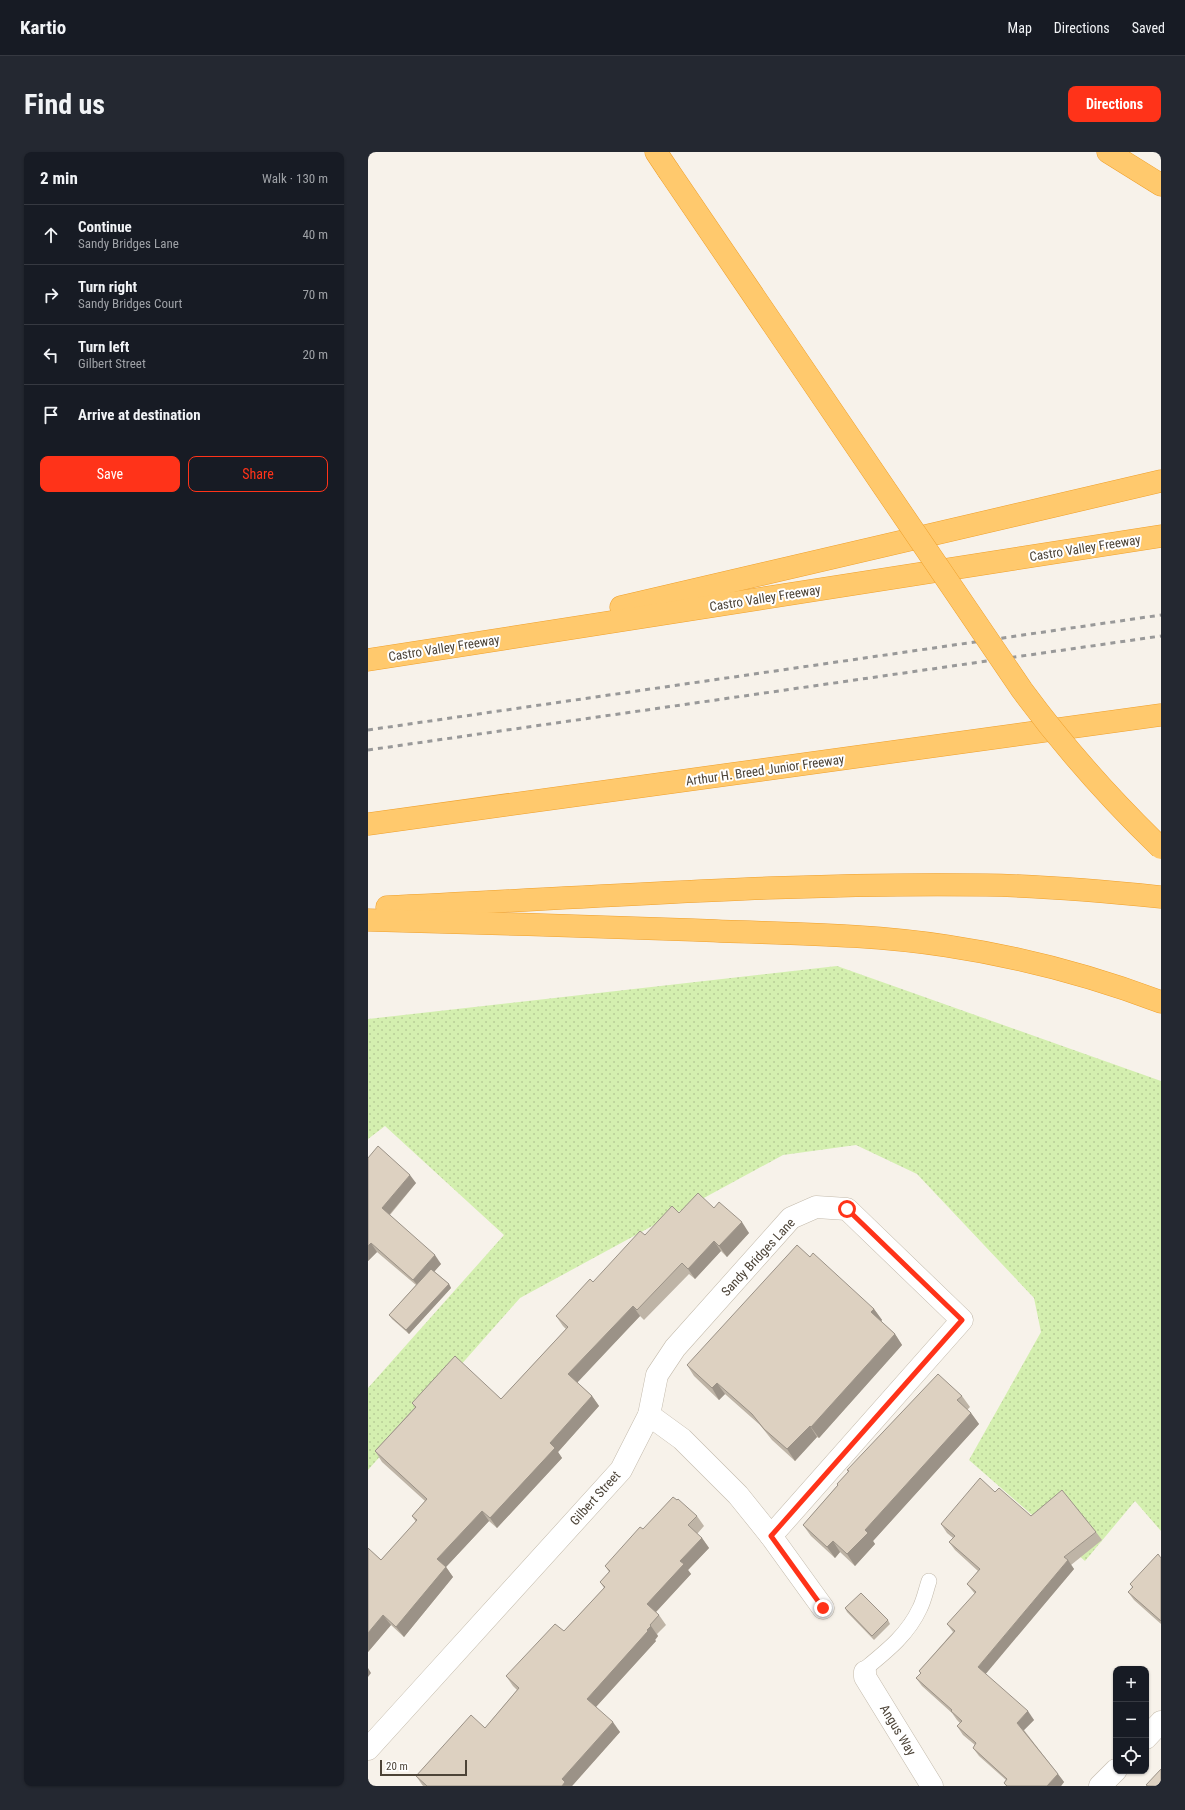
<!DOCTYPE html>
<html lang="en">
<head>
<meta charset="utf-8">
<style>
	body { margin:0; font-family:"Roboto Condensed",sans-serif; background:#242831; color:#f1f3f6 }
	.controls { position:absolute; right:12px; bottom:12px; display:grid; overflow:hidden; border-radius:8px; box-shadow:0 1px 3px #0004 }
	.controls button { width:36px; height:36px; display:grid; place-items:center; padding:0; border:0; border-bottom:1px solid #363941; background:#171b24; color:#f1f3f6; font:20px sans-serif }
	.scale { position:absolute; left:12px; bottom:10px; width:87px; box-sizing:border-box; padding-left:4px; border:2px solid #4c4337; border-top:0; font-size:11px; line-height:14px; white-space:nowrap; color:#4c4337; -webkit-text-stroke:3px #fff; paint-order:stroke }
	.stop { position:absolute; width:12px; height:12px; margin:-9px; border:3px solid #ff3319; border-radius:50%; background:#fff }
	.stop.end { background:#ff3319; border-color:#fff; box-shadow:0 1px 4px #0008 }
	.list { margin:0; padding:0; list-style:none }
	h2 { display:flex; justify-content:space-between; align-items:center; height:52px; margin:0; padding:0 16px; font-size:17px }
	h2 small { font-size:13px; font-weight:400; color:#9ea1a6 }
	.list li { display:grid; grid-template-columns:26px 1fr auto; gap:12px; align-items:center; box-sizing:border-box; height:60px; padding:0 16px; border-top:1px solid #363941 }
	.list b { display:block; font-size:15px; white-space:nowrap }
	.list p { margin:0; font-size:13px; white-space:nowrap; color:#9ea1a6 }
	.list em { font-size:13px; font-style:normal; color:#9ea1a6 }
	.actions { display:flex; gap:8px; padding:12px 16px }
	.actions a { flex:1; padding:9px 0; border:1px solid #ff3319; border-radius:8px; text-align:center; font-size:14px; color:#ff3319 }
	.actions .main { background:#ff3319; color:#fff }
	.icon { flex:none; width:22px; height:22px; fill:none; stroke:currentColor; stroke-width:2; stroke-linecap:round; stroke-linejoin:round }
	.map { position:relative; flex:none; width:793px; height:1634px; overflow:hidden; border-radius:8px }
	header { display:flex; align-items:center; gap:24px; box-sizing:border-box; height:56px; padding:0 20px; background:#171b24; border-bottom:1px solid #363941 }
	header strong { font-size:19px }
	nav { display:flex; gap:22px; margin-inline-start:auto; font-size:14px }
	.intro { display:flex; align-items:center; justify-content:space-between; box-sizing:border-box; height:96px; padding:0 24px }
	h1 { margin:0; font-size:28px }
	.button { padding:10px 18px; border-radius:8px; background:#ff3319; color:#fff; font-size:14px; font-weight:700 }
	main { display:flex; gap:24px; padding:0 24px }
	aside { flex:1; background:#171b24; border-radius:8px; box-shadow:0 1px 3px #0004 }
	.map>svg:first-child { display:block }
	.grass { fill:url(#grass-dots) }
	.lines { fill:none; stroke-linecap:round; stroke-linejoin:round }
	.lane-casing { stroke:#c3baab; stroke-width:16 }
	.street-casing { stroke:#c3baab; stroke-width:23 }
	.highway-casing { stroke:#efa02c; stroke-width:23 }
	.lane { stroke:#fff; stroke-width:15 }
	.street { stroke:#fff; stroke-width:22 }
	.highway { stroke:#ffc96d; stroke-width:22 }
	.rail { stroke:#999; stroke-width:3; stroke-dasharray:5 5; stroke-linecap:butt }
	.highway-bridge-casing { stroke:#efa02c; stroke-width:23; stroke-linecap:butt }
	.highway-bridge { stroke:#ffc96d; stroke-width:22 }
	.wall { fill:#beb4a6 }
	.shaded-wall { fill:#9b9287 }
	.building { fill:#ddd1c1; stroke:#9b9287 }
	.route { stroke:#ff3319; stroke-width:5 }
	.labels { text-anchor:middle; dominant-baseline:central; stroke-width:4; stroke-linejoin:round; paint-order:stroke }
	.street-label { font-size:13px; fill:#4c4337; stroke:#fff }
</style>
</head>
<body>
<header>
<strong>Kartio</strong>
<nav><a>Map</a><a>Directions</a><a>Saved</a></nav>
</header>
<div class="intro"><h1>Find us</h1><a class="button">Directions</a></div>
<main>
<aside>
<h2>2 min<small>Walk · 130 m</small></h2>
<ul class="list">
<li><svg class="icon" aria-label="ahead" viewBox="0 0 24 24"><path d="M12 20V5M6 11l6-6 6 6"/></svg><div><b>Continue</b><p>Sandy Bridges Lane</p></div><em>40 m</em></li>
<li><svg class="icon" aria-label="right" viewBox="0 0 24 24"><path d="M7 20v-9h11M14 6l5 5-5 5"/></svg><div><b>Turn right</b><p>Sandy Bridges Court</p></div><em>70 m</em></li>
<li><svg class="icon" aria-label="left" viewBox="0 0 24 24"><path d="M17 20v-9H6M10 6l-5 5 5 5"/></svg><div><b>Turn left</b><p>Gilbert Street</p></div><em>20 m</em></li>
<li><svg class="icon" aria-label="arrive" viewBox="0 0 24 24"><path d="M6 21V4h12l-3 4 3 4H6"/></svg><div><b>Arrive at destination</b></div></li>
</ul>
<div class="actions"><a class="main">Save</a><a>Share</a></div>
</aside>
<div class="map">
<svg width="793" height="1634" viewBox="0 0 793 1634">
	<defs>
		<pattern id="grass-dots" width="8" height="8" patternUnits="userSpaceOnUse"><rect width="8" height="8" fill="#d4efaf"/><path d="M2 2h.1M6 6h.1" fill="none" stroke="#b8ce97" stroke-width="1.8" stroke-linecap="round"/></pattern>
	</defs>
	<rect width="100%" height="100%" fill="#f7f2ea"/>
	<path class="grass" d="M 469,814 L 793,929 L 793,1379 L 767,1349 L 717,1409 L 601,1308 L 673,1180 L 666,1146 L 549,1022 L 488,993 L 415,1003 L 152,1146 L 0,1318 L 0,1236 L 136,1083 L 17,974 L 0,987 L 0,867 Z"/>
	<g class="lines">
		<g class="lane-casing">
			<path id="lane" d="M 497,1520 L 498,1516 C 520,1498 540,1482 552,1456 C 556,1448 558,1438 561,1429"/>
		</g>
		<g class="street-casing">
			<g id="street">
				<path d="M 281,1263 L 314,1287 L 370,1343 L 403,1384 L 455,1456"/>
				<path d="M 497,1520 L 497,1525 L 564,1634"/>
				<path d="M 778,1586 L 793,1570"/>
				<path d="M 0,1597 L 253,1318 L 281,1263 L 289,1223 L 307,1196 L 423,1066 L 448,1055 L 479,1057 L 594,1168 L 403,1384"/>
				<path d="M 732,1634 L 748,1618"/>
			</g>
		</g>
		<g class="highway-casing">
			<g id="highway">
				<path d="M 288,0 L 300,18"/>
				<path d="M 740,0 L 793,33"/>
				<path d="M 253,455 L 793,329"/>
				<path d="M 0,508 L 793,384"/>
				<path d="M 0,672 L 793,563"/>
				<path d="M 19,755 C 219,746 419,730 618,733 C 677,734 735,739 793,745"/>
				<path d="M 0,768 C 109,771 217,774 326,778 C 410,782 496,781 579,794 C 652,805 724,824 793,850"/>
			</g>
		</g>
		<use href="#lane" class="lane"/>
		<use href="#street" class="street"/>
		<use href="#highway" class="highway"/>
		<g class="rail">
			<path d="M 0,578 L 793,463"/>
			<path d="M 0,598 L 793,484"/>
		</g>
		<g class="highway-bridge-casing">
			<path id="highway-bridge" d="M 300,18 L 654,538 C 696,595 742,647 793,696"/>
		</g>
		<use href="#highway-bridge" class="highway-bridge"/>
	</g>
	<g class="wall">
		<path d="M 0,1006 L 48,1031 L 22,1063 L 73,1112 L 66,1119 L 81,1132 L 83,1136 L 41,1182 L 24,1167 L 21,1163 L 48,1133 L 9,1100 L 0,1109 Z"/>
		<path d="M 346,1056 L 381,1081 L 359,1105 L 353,1099 L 327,1127 L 321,1122 L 276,1168 L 272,1164 L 209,1230 L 224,1244 L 231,1254 L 190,1300 L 194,1306 L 129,1376 L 121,1369 L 78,1415 L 85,1425 L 36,1485 L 23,1473 L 0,1500 L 0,1396 L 13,1408 L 48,1370 L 44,1364 L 57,1349 L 14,1310 L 7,1299 L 47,1255 L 44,1251 L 133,1247 L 198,1177 L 195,1174 L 188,1164 L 277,1083 L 311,1061 Z"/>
		<path d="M 506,1157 L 514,1168 L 513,1169 L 527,1182 L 534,1193 L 451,1286 L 449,1285 L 427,1309 L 404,1288 L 392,1273 L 357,1242 L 351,1248 L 326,1224 L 319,1213 Z"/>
		<path d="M 594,1244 L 602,1255 L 599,1258 L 603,1261 L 611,1272 L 505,1389 L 507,1392 L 487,1414 L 472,1400 L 467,1406 L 443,1384 L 435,1373 L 470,1333 L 480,1320 L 479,1318 Z"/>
		<path d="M 627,1340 L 663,1364 L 728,1380 L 734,1388 L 703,1413 L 706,1417 L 617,1522 L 666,1568 L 656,1578 L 696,1630 L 693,1634 L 638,1634 L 636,1631 L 638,1628 L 611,1604 L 605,1596 L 607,1593 L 595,1583 L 589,1574 L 592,1571 L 589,1568 L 584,1561 L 554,1534 L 548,1526 L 553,1522 L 551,1519 L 585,1480 L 579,1472 L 607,1442 L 599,1432 L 610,1419 L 587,1398 L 581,1390 L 585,1386 L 579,1381 L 573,1372 Z"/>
		<path d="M 329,1364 L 336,1374 L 329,1382 L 334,1386 L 341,1396 L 320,1418 L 323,1422 L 288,1460 L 291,1463 L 298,1473 L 289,1482 L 290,1484 L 287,1488 L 288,1489 L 228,1555 L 252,1580 L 204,1634 L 55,1634 L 48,1624 L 117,1576 L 149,1538 L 145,1534 L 138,1524 L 196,1479 L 236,1436 L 232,1430 L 241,1420 L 237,1414 L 275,1377 Z"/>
		<path d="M 793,1406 L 793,1472 L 766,1448 L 760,1440 L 764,1435 L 762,1432 Z"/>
		<path d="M 477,1456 L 520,1468 L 522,1472 L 506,1488 L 479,1460 Z"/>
	</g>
	<g class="shaded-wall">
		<path d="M 42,1023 L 48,1031 L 20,1064 L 14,1056 Z"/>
		<path d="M 374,1070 L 381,1081 L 359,1105 L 351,1094 Z"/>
		<path d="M 346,1089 L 353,1099 L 327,1127 L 320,1117 Z"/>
		<path d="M 3,1091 L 9,1100 L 0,1109 L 0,1094 Z"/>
		<path d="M 67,1103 L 73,1112 L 52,1136 L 45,1128 Z"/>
		<path d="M 81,1132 L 83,1136 L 41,1182 L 38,1178 Z"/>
		<path d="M 265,1154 L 272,1164 L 208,1232 L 200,1222 Z"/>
		<path d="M 506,1157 L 514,1168 L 511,1172 L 503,1160 Z"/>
		<path d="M 527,1182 L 534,1193 L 451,1286 L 443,1275 Z"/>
		<path d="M 349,1231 L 357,1242 L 351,1248 L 344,1236 Z"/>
		<path d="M 224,1244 L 231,1254 L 190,1300 L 194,1306 L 129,1376 L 122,1366 L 182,1291 Z"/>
		<path d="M 603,1261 L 611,1272 L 505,1389 L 507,1392 L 487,1414 L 479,1402 L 497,1378 Z"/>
		<path d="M 442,1274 L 449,1285 L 427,1309 L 419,1297 Z"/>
		<path d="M 114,1359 L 121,1369 L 78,1415 L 85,1425 L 36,1485 L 28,1475 L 69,1407 Z"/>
		<path d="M 334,1386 L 341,1396 L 320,1418 L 323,1422 L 286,1462 L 279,1452 L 312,1409 Z"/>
		<path d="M 465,1389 L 472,1400 L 467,1406 L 459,1395 Z"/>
		<path d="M 700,1408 L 706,1417 L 616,1524 L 610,1515 Z"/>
		<path d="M 15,1463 L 23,1473 L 0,1500 L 0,1481 Z"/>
		<path d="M 283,1474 L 290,1484 L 287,1488 L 288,1489 L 226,1557 L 219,1547 Z"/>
		<path d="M 0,1516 L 3,1521 L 0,1525 Z"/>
		<path d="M 660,1559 L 666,1568 L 655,1579 L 649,1571 Z"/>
		<path d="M 245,1570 L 252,1580 L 204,1634 L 194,1634 L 194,1627 Z"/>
		<path d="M 690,1622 L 696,1630 L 693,1634 L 679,1634 Z"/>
	</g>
	<g class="building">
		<path d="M 10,994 L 42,1023 L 14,1056 L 67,1103 L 45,1128 L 3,1091 L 0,1094 L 0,1006 Z"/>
		<path d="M 330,1041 L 346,1056 L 351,1050 L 374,1070 L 351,1094 L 346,1089 L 320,1117 L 314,1111 L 269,1158 L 265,1154 L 200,1222 L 224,1244 L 182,1291 L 187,1296 L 122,1366 L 114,1359 L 69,1407 L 78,1415 L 28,1475 L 15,1463 L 0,1481 L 0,1396 L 13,1408 L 49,1368 L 44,1364 L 59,1347 L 7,1299 L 48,1255 L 44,1251 L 87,1204 L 133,1247 L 200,1175 L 188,1164 L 222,1127 L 225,1130 L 272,1079 L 277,1083 L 304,1054 L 311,1061 Z"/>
		<path d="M 429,1093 L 442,1105 L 445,1101 L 506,1157 L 503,1160 L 527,1182 L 443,1275 L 442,1274 L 419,1297 L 396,1277 L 384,1262 L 349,1231 L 344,1236 L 319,1213 Z"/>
		<path d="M 63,1117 L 81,1132 L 38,1178 L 21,1163 Z"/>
		<path d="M 570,1222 L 594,1244 L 589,1248 L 603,1261 L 497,1378 L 500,1381 L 479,1402 L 465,1389 L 459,1395 L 435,1373 L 470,1333 L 469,1332 L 481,1319 L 479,1318 Z"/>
		<path d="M 612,1326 L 627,1340 L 631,1336 L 663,1364 L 694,1338 L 728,1380 L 696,1405 L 700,1408 L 610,1515 L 660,1559 L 649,1571 L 690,1622 L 679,1634 L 639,1634 L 636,1631 L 639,1627 L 605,1596 L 608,1591 L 589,1574 L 594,1569 L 583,1559 L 584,1558 L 548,1526 L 553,1521 L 551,1519 L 587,1479 L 579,1472 L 608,1440 L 599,1432 L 612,1417 L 581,1390 L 587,1384 L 573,1372 Z"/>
		<path d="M 305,1345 L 309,1348 L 310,1347 L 329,1364 L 320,1373 L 334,1386 L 312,1409 L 316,1412 L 279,1452 L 291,1463 L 282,1473 L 283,1474 L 279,1478 L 280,1479 L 219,1547 L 245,1570 L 194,1627 L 197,1630 L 194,1634 L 59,1634 L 48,1624 L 103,1563 L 117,1576 L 151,1536 L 138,1524 L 187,1472 L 196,1479 L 237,1435 L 232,1430 L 242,1419 L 237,1414 L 272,1375 L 275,1377 Z"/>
		<path d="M 790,1402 L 793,1406 L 793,1469 L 760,1440 L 765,1435 L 762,1432 Z"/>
		<path d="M 493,1441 L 520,1468 L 504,1484 L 477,1456 Z"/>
		<path d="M 793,1617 L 793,1634 L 780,1634 L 778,1633 Z"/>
	</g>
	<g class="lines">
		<path class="route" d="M 455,1456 L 403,1384 L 594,1168 L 479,1057"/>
	</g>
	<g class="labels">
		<g class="street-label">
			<text transform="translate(717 396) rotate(-9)">Castro Valley Freeway</text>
			<text transform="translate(397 446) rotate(-9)">Castro Valley Freeway</text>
			<text transform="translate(76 496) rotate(-9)">Castro Valley Freeway</text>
			<text transform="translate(397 618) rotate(-8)">Arthur H. Breed Junior Freeway</text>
			<text transform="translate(390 1105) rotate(-47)">Sandy Bridges Lane</text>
			<text transform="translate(227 1346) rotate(-48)">Gilbert Street</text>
			<text transform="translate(530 1578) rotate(59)">Angus Way</text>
		</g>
	</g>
</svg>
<div class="controls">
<button>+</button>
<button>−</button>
<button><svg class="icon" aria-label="locate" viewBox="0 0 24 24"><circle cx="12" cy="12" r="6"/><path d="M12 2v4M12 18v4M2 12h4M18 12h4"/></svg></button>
</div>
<div class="scale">20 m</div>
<div class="stop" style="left:479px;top:1057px"></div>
<div class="stop end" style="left:455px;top:1456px"></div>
</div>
</main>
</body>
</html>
